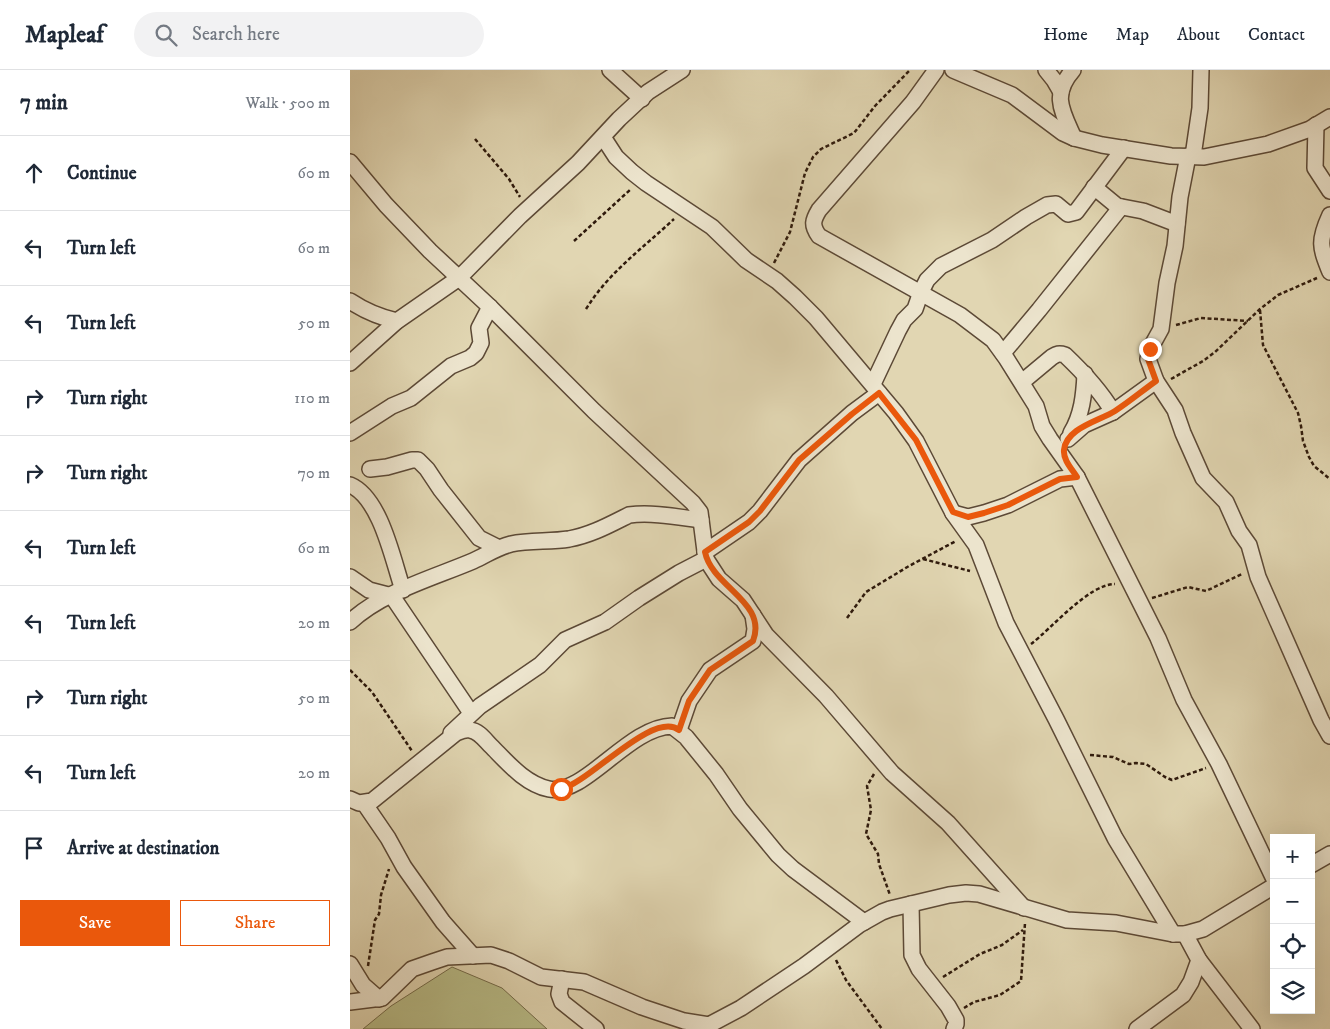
<!DOCTYPE html>
<html lang="en">
<head>
<meta charset="utf-8">
<style>
	body { margin:0; font-family:"IM FELL DW Pica",serif; background:#f2f2f3; color:#1f2937 }
	.controls { position:absolute; right:15px; bottom:15px; display:grid; overflow:hidden; border-radius:0px; box-shadow:0 5px 20px #0002 }
	.controls button { width:45px; height:45px; display:grid; place-items:center; padding:0; border:0; border-bottom:1px solid #e0e1e3; background:#fff; color:#1f2937; font:25px sans-serif }
	.stop { position:absolute; width:15px; height:15px; margin:-11px; border:4px solid #ea580c; border-radius:50%; background:#fff }
	.stop.end { background:#ea580c; border-color:#fff; box-shadow:0 1px 5px #0008 }
	.list { margin:0; padding:0; list-style:none }
	h2 { display:flex; justify-content:space-between; align-items:center; height:65px; margin:0; padding:0 20px; font-size:21px }
	h2 small { font-size:16px; font-weight:400; color:#747a83 }
	.list li { display:grid; grid-template-columns:32px 1fr auto; gap:15px; align-items:center; box-sizing:border-box; height:75px; padding:0 20px; border-top:1px solid #e0e1e3 }
	.list b { display:block; font-size:19px; white-space:nowrap }
	.list em { font-size:16px; font-style:normal; color:#747a83 }
	.actions { display:flex; gap:10px; padding:15px 20px }
	.actions a { flex:1; padding:11px 0; border:1px solid #ea580c; border-radius:0px; text-align:center; font-size:18px; color:#ea580c }
	.actions .main { background:#ea580c; color:#fff }
	.icon { flex:none; width:28px; height:28px; fill:none; stroke:currentColor; stroke-width:2; stroke-linecap:round; stroke-linejoin:round }
	.map { position:relative; flex:none; width:980px; height:959px; overflow:hidden }
	header { display:flex; align-items:center; gap:30px; box-sizing:border-box; height:70px; padding:0 25px; background:#fff; border-bottom:1px solid #e0e1e3 }
	header strong { font-size:24px }
	nav { display:flex; gap:28px; margin-inline-start:auto; font-size:18px }
	.search { width:350px; height:45px; background:#f2f2f3; display:flex; align-items:center; gap:12px; box-sizing:border-box; padding:0 18px; border-radius:28px; color:#747a83; font-size:19px }
	main { display:flex }
	aside { flex:1; background:#fff }
	.map>svg:first-child { display:block }
	.green { fill:#b8bc88; stroke:#746b4a }
	.lines { fill:none; stroke-linecap:round; stroke-linejoin:round }
	.street-casing { stroke:#5c4936; stroke-width:18 }
	.path { stroke:#2f1a0c; stroke-width:2.5; stroke-dasharray:4 2.5; stroke-linecap:butt }
	.street { stroke:#ece4cd; stroke-width:15 }
	.route { stroke:#ea580c; stroke-width:6 }
</style>
</head>
<body>
<header>
<strong>Mapleaf</strong>
<div class="search"><svg class="icon" aria-label="search" viewBox="0 0 24 24"><circle cx="10" cy="10" r="6"/><path d="M15 15l6 6"/></svg>Search here</div>
<nav><a>Home</a><a>Map</a><a>About</a><a>Contact</a></nav>
</header>
<main>
<aside>
<h2>7 min<small>Walk · 500 m</small></h2>
<ul class="list">
<li><svg class="icon" aria-label="ahead" viewBox="0 0 24 24"><path d="M12 20V5M6 11l6-6 6 6"/></svg><div><b>Continue</b></div><em>60 m</em></li>
<li><svg class="icon" aria-label="left" viewBox="0 0 24 24"><path d="M17 20v-9H6M10 6l-5 5 5 5"/></svg><div><b>Turn left</b></div><em>60 m</em></li>
<li><svg class="icon" aria-label="left" viewBox="0 0 24 24"><path d="M17 20v-9H6M10 6l-5 5 5 5"/></svg><div><b>Turn left</b></div><em>50 m</em></li>
<li><svg class="icon" aria-label="right" viewBox="0 0 24 24"><path d="M7 20v-9h11M14 6l5 5-5 5"/></svg><div><b>Turn right</b></div><em>110 m</em></li>
<li><svg class="icon" aria-label="right" viewBox="0 0 24 24"><path d="M7 20v-9h11M14 6l5 5-5 5"/></svg><div><b>Turn right</b></div><em>70 m</em></li>
<li><svg class="icon" aria-label="left" viewBox="0 0 24 24"><path d="M17 20v-9H6M10 6l-5 5 5 5"/></svg><div><b>Turn left</b></div><em>60 m</em></li>
<li><svg class="icon" aria-label="left" viewBox="0 0 24 24"><path d="M17 20v-9H6M10 6l-5 5 5 5"/></svg><div><b>Turn left</b></div><em>20 m</em></li>
<li><svg class="icon" aria-label="right" viewBox="0 0 24 24"><path d="M7 20v-9h11M14 6l5 5-5 5"/></svg><div><b>Turn right</b></div><em>50 m</em></li>
<li><svg class="icon" aria-label="left" viewBox="0 0 24 24"><path d="M17 20v-9H6M10 6l-5 5 5 5"/></svg><div><b>Turn left</b></div><em>20 m</em></li>
<li><svg class="icon" aria-label="arrive" viewBox="0 0 24 24"><path d="M6 21V4h12l-3 4 3 4H6"/></svg><div><b>Arrive at destination</b></div></li>
</ul>
<div class="actions"><a class="main">Save</a><a>Share</a></div>
</aside>
<div class="map">
<svg width="980" height="959" viewBox="0 0 980 959">
	<rect width="100%" height="100%" fill="#e1d6b2"/>
	<filter id="stains"><feTurbulence type="fractalNoise" baseFrequency=".004" numOctaves="4"/><feColorMatrix values="0 0 0 0 .2 0 0 0 0 .09 0 0 0 0 .02 0 0 0 .5 -.17"/></filter>
	<radialGradient id="worn" r=".72"><stop offset=".6" stop-color="#630" stop-opacity="0"/><stop offset="1" stop-color="#630" stop-opacity=".3"/></radialGradient>
	<path class="green" d="M 102,897 L 152,918 L 197,959 L 13,959 L 41,936 Z"/>
	<g class="lines">
		<g class="street-casing">
			<g id="street">
				<path d="M 260,0 L 292,29"/>
				<path d="M 586,0 L 563,32 L 469,140 C 463,150 461,155 469,166 L 610,245 L 643,270 L 656,288 L 686,336 L 692,356 L 700,369 L 727,407 L 808,568 L 834,630 L 869,694 L 924,809"/>
				<path d="M 603,0 L 662,25 L 713,63 L 724,68 L 752,75 L 821,86 L 854,87 L 918,74 L 960,59 L 980,47"/>
				<path d="M 696,0 L 704,10 L 711,22"/>
				<path d="M 723,0 C 701,25 712,41 724,68"/>
				<path d="M 966,55 L 965,98 L 980,121"/>
				<path d="M 253,67 L 266,87 L 282,102 L 296,113 L 362,157 L 396,190 L 427,211 L 445,227 L 466,248 L 546,343 L 566,371 L 603,443 L 626,475 L 656,553 L 706,649 L 765,768 L 823,864"/>
				<path d="M 838,86 L 830,127 L 825,176 L 817,213 L 811,259 L 800,279 L 798,289 L 806,311 L 825,340 L 833,363 L 853,408 L 876,432 L 889,461 L 899,475 L 908,507 L 971,650 L 980,666"/>
				<path d="M 843,86 L 850,38 L 851,0"/>
				<path d="M 0,92 L 36,135 L 80,181 L 140,237 L 244,341 L 343,433 L 350,442 L 356,489 L 369,509 L 393,530 L 416,565 L 476,626 L 542,703 L 598,753 L 674,838"/>
				<path d="M 744,117 L 767,136 L 793,141 L 827,154"/>
				<path d="M 980,145 C 968,171 970,177 980,202"/>
				<path d="M 0,231 C 15,241 29,247 47,251"/>
				<path d="M 653,283 L 689,240 L 771,137"/>
				<path d="M 0,293 L 47,251 L 109,208 L 170,146 L 228,93 L 269,49 L 298,22 L 332,0"/>
				<path d="M 672,312 L 702,287 C 707,284 709,283 715,285 C 734,303 750,320 763,342"/>
				<path d="M 523,314 L 548,261 L 554,250 L 565,239 L 571,222 L 577,210 L 591,196 L 642,170 L 676,147 L 697,135 L 706,134 L 718,144 L 726,142 L 774,78"/>
				<path d="M 0,363 L 42,336 L 61,328 L 101,296 L 120,288 L 126,283 L 131,273 L 129,258 L 140,237"/>
				<path d="M 721,363 C 732,345 734,325 735,304"/>
				<path d="M 718,369 L 734,355 L 763,342 L 806,311"/>
				<path d="M 20,399 L 37,397 L 62,390 L 68,390 L 77,399 L 91,420 L 129,468 L 147,477"/>
				<path d="M 0,415 C 31,428 43,491 53,520"/>
				<path d="M 603,443 L 618,447 L 634,443 L 658,435 L 710,409 L 727,407"/>
				<path d="M 355,482 L 399,452 L 410,441 L 449,390 L 502,343 L 529,323"/>
				<path d="M 0,507 L 19,520 L 42,526 L 121,643"/>
				<path d="M 0,552 C 32,522 83,508 123,491 C 137,485 145,478 161,474 C 180,470 200,472 219,469 C 241,465 259,455 279,445 C 302,442 328,447 351,450"/>
				<path d="M 329,660 L 339,631 L 360,600 L 403,571 L 405,559 L 403,545"/>
				<path d="M 101,663 L 130,636 L 190,595 L 215,570 L 255,552 L 289,528 L 329,503 L 356,489"/>
				<path d="M 0,729 L 9,733 L 22,731 L 106,663 C 111,661 115,659 120,660 C 129,661 135,670 141,676 C 157,692 175,714 199,719 C 235,726 278,657 322,656 L 336,667 L 366,704 L 390,739 L 428,785 L 443,799 L 514,852"/>
				<path d="M 14,733 L 38,768 L 54,797 L 93,852 L 123,886"/>
				<path d="M 961,795 L 980,784"/>
				<path d="M 561,834 L 562,885 L 569,899 L 598,936 L 606,950 L 606,954 L 604,959"/>
				<path d="M 835,864 L 849,890 L 902,959"/>
				<path d="M 0,894 L 13,915 L 29,929"/>
				<path d="M 212,909 L 209,924 L 212,932 L 246,959"/>
				<path d="M 0,932 L 32,928 L 62,899 L 82,892 L 97,887 L 141,885 L 159,891 L 191,907 L 234,912 L 292,937 L 334,951 L 359,955 L 391,938 L 454,896 L 509,855 L 532,842 L 540,839 L 599,825 L 616,823 L 629,824 L 717,850 L 766,853 L 823,864 L 835,864 L 853,859 L 924,816"/>
				<path d="M 787,959 L 833,925 L 841,912 L 849,890"/>
			</g>
		</g>
		<g class="path">
			<path d="M 125,69 L 159,109 L 170,127"/>
			<path d="M 224,171 L 281,119"/>
			<path d="M 424,193 L 440,162 L 455,103 L 463,87 L 471,79 L 504,63 L 525,36 L 560,0"/>
			<path d="M 236,239 C 259,202 293,178 324,149"/>
			<path d="M 910,240 L 913,275 L 948,343 L 951,356 L 953,371 L 959,387 L 964,396 L 980,409"/>
			<path d="M 826,255 L 851,248 L 898,251"/>
			<path d="M 821,309 L 853,291 L 865,282 L 910,239 L 928,225 L 967,208"/>
			<path d="M 573,489 L 620,501"/>
			<path d="M 802,528 L 838,517 L 856,521 L 892,504"/>
			<path d="M 497,548 L 516,522 L 559,496 L 606,471"/>
			<path d="M 681,574 C 702,558 739,514 765,514"/>
			<path d="M 0,600 L 22,622 L 62,681"/>
			<path d="M 740,685 L 763,687 L 779,694 L 786,693 L 796,694 L 815,707 L 822,710 L 856,698"/>
			<path d="M 524,704 L 517,716 L 521,740 L 516,764 L 528,784 L 529,794 L 540,825"/>
			<path d="M 486,890 L 496,910 L 532,959"/>
			<path d="M 18,896 L 25,850 L 29,844 L 31,825 L 39,799"/>
			<path d="M 593,907 L 630,884 L 652,875 L 673,860"/>
			<path d="M 614,938 L 624,932 L 650,925 L 671,911 L 675,853"/>
		</g>
		<use href="#street" class="street"/>
	</g>
	<g class="lines">
		<path class="route" d="M 211,719 C 239,713 303,640 329,660 L 339,631 L 360,600 L 403,571 C 418,532 362,517 355,482 L 399,452 L 410,441 L 449,390 L 502,344 L 529,323 L 566,370 L 603,442 L 618,447 L 634,443 L 658,435 L 710,409 L 727,407 C 722,399 713,390 714,380 C 716,358 749,351 765,341 C 779,332 792,321 806,311 L 798,289 L 800,279"/>
	</g>
	<rect width="100%" height="100%" filter="url(#stains)"/>
	<rect width="100%" height="100%" fill="url(#worn)"/>
</svg>
<div class="controls">
<button>+</button>
<button>−</button>
<button><svg class="icon" aria-label="locate" viewBox="0 0 24 24"><circle cx="12" cy="12" r="6"/><path d="M12 2v4M12 18v4M2 12h4M18 12h4"/></svg></button>
<button><svg class="icon" aria-label="layers" viewBox="0 0 24 24"><path d="M12 4l9 5-9 5-9-5zM3 14l9 5 9-5"/></svg></button>
</div>
<div class="stop" style="left:211px;top:719px"></div>
<div class="stop end" style="left:800px;top:279px"></div>
</div>
</main>
</body>
</html>
